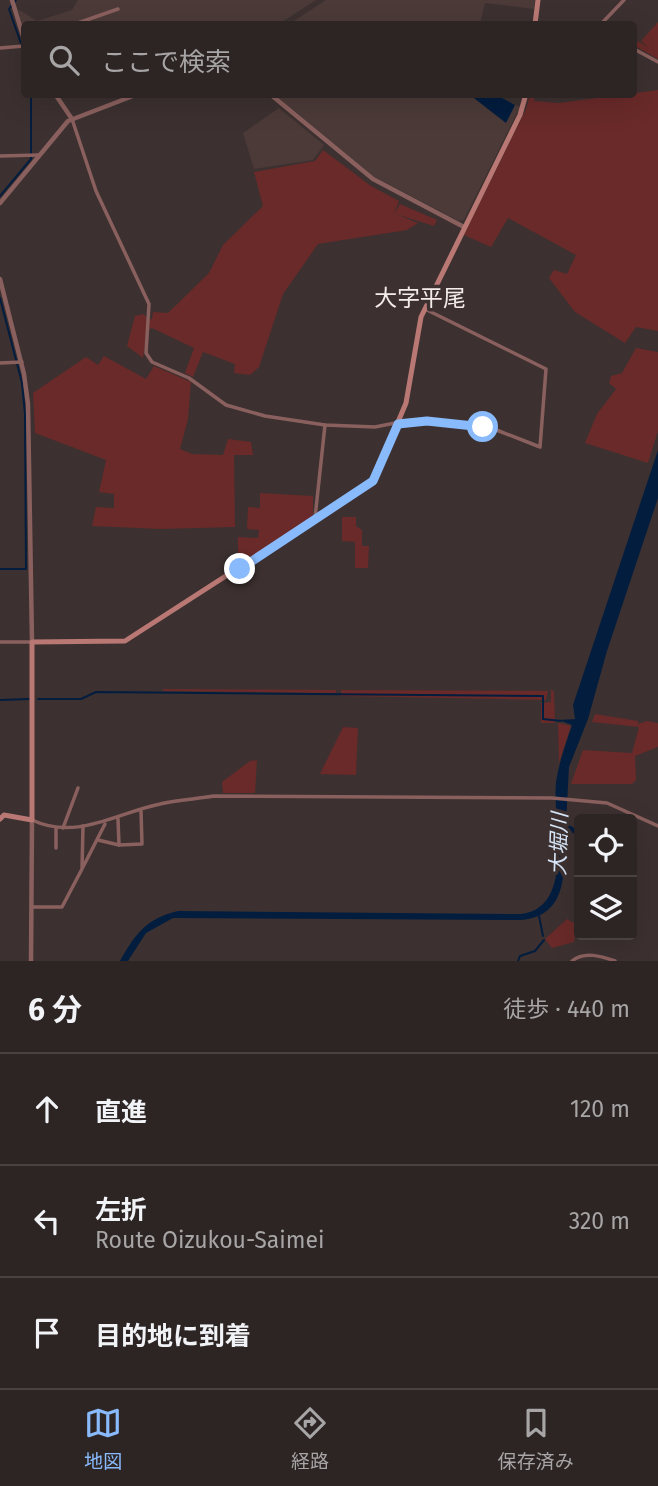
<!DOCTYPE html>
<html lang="ja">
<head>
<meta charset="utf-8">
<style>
	body { margin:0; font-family:"Fira Sans","Noto Sans JP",sans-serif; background:#393131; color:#f1f3f6 }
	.controls { position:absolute; right:21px; bottom:21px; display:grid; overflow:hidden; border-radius:7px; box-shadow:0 7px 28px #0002 }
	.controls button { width:63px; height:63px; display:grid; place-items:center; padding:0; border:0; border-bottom:2px solid #484241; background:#2d2524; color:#f1f3f6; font:35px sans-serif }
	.stop { position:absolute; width:21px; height:21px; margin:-16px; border:5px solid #89bafc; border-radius:50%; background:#fff }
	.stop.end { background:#89bafc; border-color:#fff; box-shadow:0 2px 7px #0008 }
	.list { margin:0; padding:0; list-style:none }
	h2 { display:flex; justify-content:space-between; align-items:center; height:91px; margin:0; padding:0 28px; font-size:30px }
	h2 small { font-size:23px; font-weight:400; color:#a7a5a6 }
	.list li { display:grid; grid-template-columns:46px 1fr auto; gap:21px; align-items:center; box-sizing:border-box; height:112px; padding:0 28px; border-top:2px solid #484241 }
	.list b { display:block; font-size:26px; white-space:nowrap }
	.list p { margin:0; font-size:23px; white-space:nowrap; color:#a7a5a6 }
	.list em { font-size:23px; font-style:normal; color:#a7a5a6 }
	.icon { flex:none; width:38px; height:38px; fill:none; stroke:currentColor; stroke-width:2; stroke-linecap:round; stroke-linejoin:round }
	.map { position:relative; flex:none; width:658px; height:961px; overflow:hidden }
	.search { position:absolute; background:#2d2524; box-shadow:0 7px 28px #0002; left:21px; right:21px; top:21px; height:77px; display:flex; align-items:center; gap:18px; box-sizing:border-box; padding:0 24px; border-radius:7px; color:#a7a5a6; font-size:26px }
	.sheet { height:427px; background:#2d2524 }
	nav { display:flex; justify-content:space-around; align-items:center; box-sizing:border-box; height:98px; border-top:2px solid #484241; background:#2d2524; font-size:19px; color:#a7a5a6 }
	nav a { display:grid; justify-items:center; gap:4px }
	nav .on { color:#89bafc }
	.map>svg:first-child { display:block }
	.built { fill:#4b3a38 }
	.green { fill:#692a29 }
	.water { fill:#031d3f }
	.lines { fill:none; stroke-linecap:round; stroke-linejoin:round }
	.stream { stroke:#031d3f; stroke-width:2 }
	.minor { stroke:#8a605e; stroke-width:3.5 }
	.tertiary { stroke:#8a605e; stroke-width:4.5 }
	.secondary { stroke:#b97874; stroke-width:5 }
	.route { stroke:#89bafc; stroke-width:9 }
	.labels { text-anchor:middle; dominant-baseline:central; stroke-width:7; stroke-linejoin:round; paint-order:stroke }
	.water-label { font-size:21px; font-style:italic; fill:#d7e6f9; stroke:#3c3130 }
	.quarter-label { font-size:23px; fill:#f3eceb; stroke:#3c3130 }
</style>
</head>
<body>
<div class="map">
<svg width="658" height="961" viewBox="0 0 658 961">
	<rect width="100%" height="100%" fill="#3c3130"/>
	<g class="built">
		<path d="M 78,0 L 316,0 L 279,24 L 24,24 L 23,29 L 18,9 L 37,21 L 72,10 Z"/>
		<path d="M 326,0 L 535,0 L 534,9 L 485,3 L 480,24 L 289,24 Z"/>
		<path d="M 275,95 L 497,95 L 520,107 L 464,220 L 459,221 L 373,176 Z"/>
		<path d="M 279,108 L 324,145 L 313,160 L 254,169 L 243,133 Z"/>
	</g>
	<g class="green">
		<path d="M 658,22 L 658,59 L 635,46 L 638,41 L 648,47 L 641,41 Z"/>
		<path d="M 658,90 L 658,331 L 636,327 L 625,343 L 575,312 L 549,278 L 554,270 L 567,274 L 576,255 L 508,218 L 491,247 L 464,235 L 526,109 L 530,95 L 535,95 L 534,101 L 559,103 Z"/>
		<path d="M 323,150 L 371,186 L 399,201 L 394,214 L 400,204 L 437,220 L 434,226 L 396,214 L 418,223 L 407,230 L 318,244 L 283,294 L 259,367 L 250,375 L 234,373 L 235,364 L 203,352 L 193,377 L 185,373 L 194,348 L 152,328 L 147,330 L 143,358 L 127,346 L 135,316 L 144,314 L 148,320 L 152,319 L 153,312 L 168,313 L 209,273 L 223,245 L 263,206 L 254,172 L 315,161 Z"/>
		<path d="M 636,348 L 658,352 L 658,431 L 648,463 L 585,443 L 597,414 L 616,389 L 609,383 L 611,376 L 622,373 Z"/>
		<path d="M 104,356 L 146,379 L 154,366 L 191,382 L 188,419 L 180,449 L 192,454 L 223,455 L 228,439 L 251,442 L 253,455 L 234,455 L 235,527 L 160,529 L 92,526 L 96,507 L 114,508 L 114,494 L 99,492 L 106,460 L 35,433 L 33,393 L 86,357 L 98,365 Z"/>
		<path d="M 260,493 L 313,496 L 313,519 L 238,567 L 238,537 L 258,538 L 259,530 L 247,529 L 248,507 L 260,508 Z"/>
		<path d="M 342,517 L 356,517 L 356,526 L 362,530 L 362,546 L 369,546 L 368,568 L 355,568 L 355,542 L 342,541 Z"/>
		<path d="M 163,689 L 336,690 L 336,693 L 163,691 Z"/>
		<path d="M 551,689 L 554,692 L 555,723 L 541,723 L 541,703 L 551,702 Z"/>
		<path d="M 341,690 L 548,691 L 546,700 L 341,696 Z"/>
		<path d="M 595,714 L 638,721 L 638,724 L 647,721 L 658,723 L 658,747 L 635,756 L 636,780 L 632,784 L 571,784 L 583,750 L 632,753 L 639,727 L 592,722 Z"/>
		<path d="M 558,723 L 571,726 L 559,763 Z"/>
		<path d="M 343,727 L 358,728 L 356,775 L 320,774 Z"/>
		<path d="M 257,760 L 255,793 L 223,793 L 222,782 L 250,761 Z"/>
		<path d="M 567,919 L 577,925 L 574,942 L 552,948 L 545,939 Z"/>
	</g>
	<g class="water">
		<path d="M 470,95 L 497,95 L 515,105 L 506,123 Z"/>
		<path d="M 658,450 L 658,498 L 607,651 L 588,719 L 569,767 L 566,823 L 579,831 L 579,836 L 565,829 C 564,868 570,916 521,920 L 173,918 L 146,933 L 128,961 L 120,961 C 135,934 147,918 178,911 L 521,914 C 576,908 552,820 556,782 C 559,762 566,743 572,725 L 559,720 L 575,719 L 573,705 Z"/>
	</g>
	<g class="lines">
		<g class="stream">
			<path d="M 16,0 L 9,9 L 24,52"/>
			<path d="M 0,196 L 31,159 L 31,94"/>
			<path d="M 0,298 L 22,383 L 25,414 L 26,569 L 0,569"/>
			<path d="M 38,699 L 81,699 L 96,692 L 543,696 L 543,719 L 561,721"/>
			<path d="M 0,700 L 29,699"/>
			<path d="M 539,916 L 543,936"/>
			<path d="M 518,961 L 520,956 L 535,951 L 544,940"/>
		</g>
		<g class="minor">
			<path d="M 75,24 L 118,9"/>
			<path d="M 601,24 L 624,0"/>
			<path d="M 0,48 L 24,46"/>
			<path d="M 634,49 L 658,62"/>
			<path d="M 72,119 L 96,191 L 149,304 L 146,353 L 152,362 L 189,378 L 226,405 L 265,416 L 325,425 L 375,427 L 405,421 L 456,423 L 494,429 L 540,447 L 546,369 L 425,309"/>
			<path d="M 0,156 L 39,155"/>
			<path d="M 0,363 L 22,362"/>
			<path d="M 315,518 L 325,425"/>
			<path d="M 0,642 L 32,642"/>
			<path d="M 118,819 L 119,845 L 142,844 L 141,811"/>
			<path d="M 32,820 C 77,841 116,813 160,804 C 177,800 196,799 214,796 L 552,798 L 607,803 L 658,826"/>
			<path d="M 63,828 L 78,788"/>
			<path d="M 98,840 L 119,845"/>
			<path d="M 56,848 L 56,829"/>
			<path d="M 83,867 L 105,824"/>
			<path d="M 33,907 L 62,907 L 82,869 L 83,826"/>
			<path d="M 572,961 C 584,951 601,956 615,961"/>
		</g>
		<g class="tertiary">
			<path d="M 12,0 L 24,39"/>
			<path d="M 55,94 L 72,119"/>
			<path d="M 270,94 L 373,179 L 464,227"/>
			<path d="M 0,203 L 68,121 L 138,94"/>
			<path d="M 0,279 L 24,374 L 28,404 L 32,642"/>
			<path d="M 31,961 L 32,820"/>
		</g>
		<g class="secondary">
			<path d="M 535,24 L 538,0"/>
			<path d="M 0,819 L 4,815 L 32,820 L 32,642 L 125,641 L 373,481 L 406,403 L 421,317 L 520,115 L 526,94"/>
		</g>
	</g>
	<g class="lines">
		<path class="route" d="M 240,569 L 373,481 L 398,424 L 427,421 L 483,427"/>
	</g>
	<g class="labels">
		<g class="water-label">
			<text transform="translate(559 844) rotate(-88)">大堀川</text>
		</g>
		<g class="quarter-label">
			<text x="420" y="298">大字平尾</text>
		</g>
	</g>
</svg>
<div class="controls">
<button><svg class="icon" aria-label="locate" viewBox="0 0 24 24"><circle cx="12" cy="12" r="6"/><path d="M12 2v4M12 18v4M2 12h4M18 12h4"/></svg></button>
<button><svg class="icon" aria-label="layers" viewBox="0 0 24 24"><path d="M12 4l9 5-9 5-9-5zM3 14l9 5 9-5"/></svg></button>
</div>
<div class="stop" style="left:483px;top:427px"></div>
<div class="stop end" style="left:240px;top:569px"></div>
<div class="search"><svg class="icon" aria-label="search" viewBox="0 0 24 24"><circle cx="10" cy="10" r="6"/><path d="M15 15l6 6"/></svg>ここで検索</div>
</div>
<section class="sheet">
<h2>6 分<small>徒歩 · 440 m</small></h2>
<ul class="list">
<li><svg class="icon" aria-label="ahead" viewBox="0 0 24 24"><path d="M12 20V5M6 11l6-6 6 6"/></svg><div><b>直進</b></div><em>120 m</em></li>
<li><svg class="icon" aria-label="left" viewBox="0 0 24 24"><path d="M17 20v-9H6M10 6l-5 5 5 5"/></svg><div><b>左折</b><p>Route Oizukou-Saimei</p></div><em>320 m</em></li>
<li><svg class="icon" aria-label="arrive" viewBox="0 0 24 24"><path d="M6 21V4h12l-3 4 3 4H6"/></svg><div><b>目的地に到着</b></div></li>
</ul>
</section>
<nav>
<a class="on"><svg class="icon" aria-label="map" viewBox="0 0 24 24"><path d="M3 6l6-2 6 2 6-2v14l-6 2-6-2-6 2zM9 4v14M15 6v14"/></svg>地図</a>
<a><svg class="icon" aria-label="directions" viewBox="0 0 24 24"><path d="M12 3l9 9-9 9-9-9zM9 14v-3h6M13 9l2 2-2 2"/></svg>経路</a>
<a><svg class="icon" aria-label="saved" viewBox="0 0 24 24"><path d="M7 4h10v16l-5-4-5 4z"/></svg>保存済み</a>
</nav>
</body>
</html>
